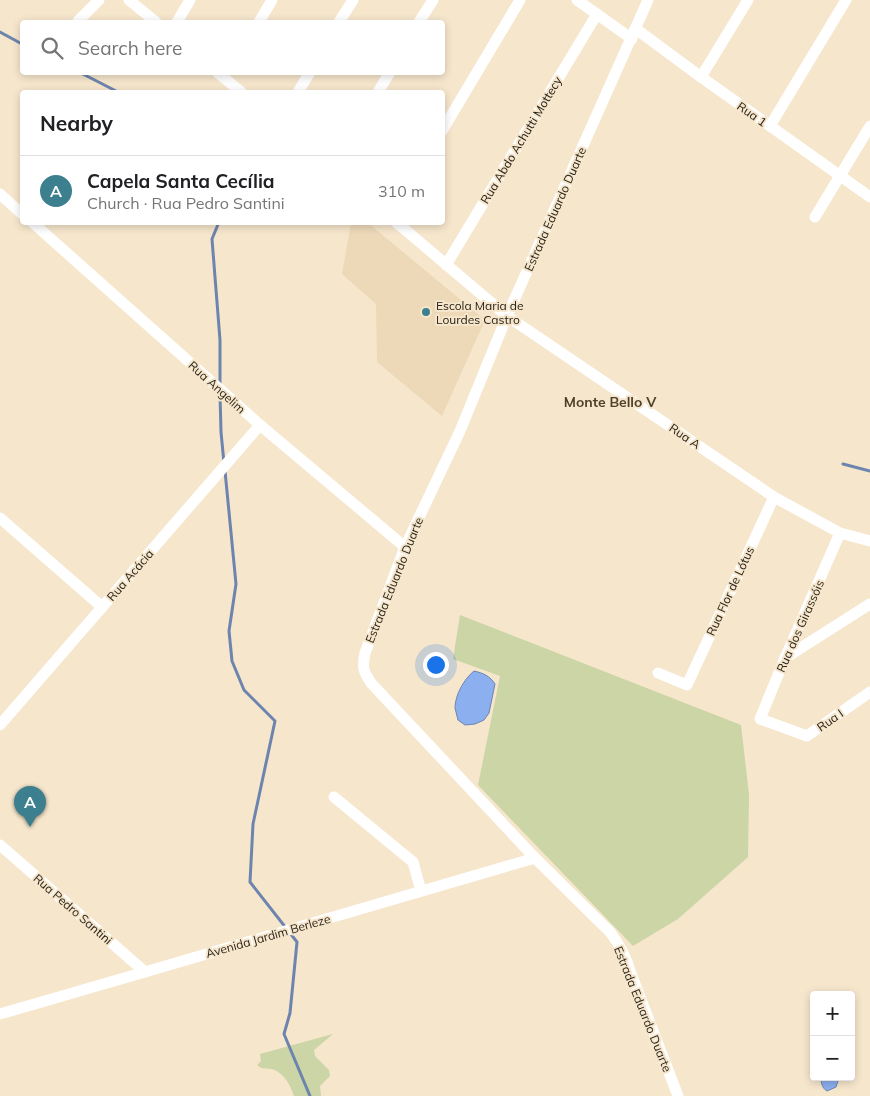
<!DOCTYPE html>
<html lang="en">
<head>
<meta charset="utf-8">
<style>
	body { margin:0; font-family:Mulish,sans-serif; background:#f2f2f2; color:#202124 }
	.controls { position:absolute; right:15px; bottom:15px; display:grid; overflow:hidden; border-radius:5px; box-shadow:0 2px 8px #0003 }
	.controls button { width:45px; height:45px; display:grid; place-items:center; padding:0; border:0; border-bottom:1px solid #e0e0e0; background:#fff; color:#202124; font:25px sans-serif }
	.you { position:absolute; left:435px; top:664px; width:18px; height:18px; margin:-12px; border:4px solid #fff; border-radius:50%; background:#1a73e8; box-shadow:0 0 0 8px #1a73e833 }
	.badge { display:grid; place-items:center; width:32px; height:32px; border-radius:50%; background:#3c7f8f; color:#fff; font-size:16px; font-weight:700 }
	.pin { position:absolute; translate:-50% -41px; filter:drop-shadow(0 1px 2px #0008) }
	.pin::after { content:''; position:absolute; top:26px; width:18px; height:15px; background:inherit; clip-path:polygon(0 0,100% 0,50% 100%) }
	.list { margin:0; padding:0; list-style:none }
	h2 { display:flex; justify-content:space-between; align-items:center; height:65px; margin:0; padding:0 20px; font-size:21px }
	h2 small { font-size:16px; font-weight:400; color:#757577 }
	.list li { display:grid; grid-template-columns:32px 1fr auto; gap:15px; align-items:center; box-sizing:border-box; height:70px; padding:0 20px; border-top:1px solid #e0e0e0 }
	.list b { display:block; font-size:19px; white-space:nowrap }
	.list p { margin:0; font-size:16px; white-space:nowrap; color:#757577 }
	.list em { font-size:16px; font-style:normal; color:#757577 }
	.icon { flex:none; width:28px; height:28px; fill:none; stroke:currentColor; stroke-width:2; stroke-linecap:round; stroke-linejoin:round }
	.map { position:relative; flex:none; width:870px; height:1096px; overflow:hidden }
	.search { position:absolute; background:#fff; box-shadow:0 2px 8px #0003; left:20px; top:20px; width:425px; height:55px; display:flex; align-items:center; gap:12px; box-sizing:border-box; padding:0 18px; border-radius:5px; color:#757577; font-size:19px }
	.panel { position:absolute; background:#fff; box-shadow:0 2px 8px #0003; left:20px; top:90px; width:425px; height:135px; border-radius:5px }
	.map>svg:first-child { display:block }
	.built { fill:#edd9b8 }
	.green { fill:#cbd5a5 }
	.water { fill:#8bafef; stroke:#6d85ae }
	.lines { fill:none; stroke-linecap:round; stroke-linejoin:round }
	.stream { stroke:#6d85ae; stroke-width:3 }
	.minor { stroke:#fff; stroke-width:11 }
	.poi-dot { fill:#3c7f8f; stroke:#f6e6cc; stroke-width:2 }
	.labels { text-anchor:middle; dominant-baseline:central; stroke-width:4; stroke-linejoin:round; paint-order:stroke }
	.street-label { font-size:12px; fill:#282218; stroke:#f6e6cc }
	.poi-label { font-size:12px; fill:#282218; stroke:#f6e6cc; text-anchor:start }
	.neighbourhood-label { font-size:14px; font-weight:bold; fill:#4e412b; stroke:#f6e6cc }
</style>
</head>
<body>
<div class="map">
<svg width="870" height="1096" viewBox="0 0 870 1096">
	<rect width="100%" height="100%" fill="#f6e6cc"/>
	<path class="built" d="M 351,223 L 368,223 L 485,320 L 442,416 L 377,362 L 376,304 L 342,274 Z"/>
	<g class="green">
		<path d="M 460,615 L 741,725 L 749,795 L 748,857 L 678,919 L 633,946 L 478,785 L 500,676 L 453,659 Z"/>
		<path d="M 333,1034 L 314,1050 L 315,1056 L 329,1070 L 330,1076 L 320,1086 L 321,1096 L 294,1096 C 291,1086 283,1071 271,1069 C 265,1068 262,1070 257,1065 L 261,1061 L 260,1054 Z"/>
	</g>
	<g class="water">
		<path d="M 474,671 C 483,673 490,676 495,684 L 489,713 L 484,720 L 475,724 L 465,725 L 458,720 C 457,716 456,712 455,708 C 455,695 464,679 474,671 Z"/>
		<path d="M 821,1077 L 838,1077 L 838,1081 L 836,1087 L 827,1091 C 822,1088 821,1083 821,1077 Z"/>
	</g>
	<g class="lines">
		<g class="stream">
			<path d="M 0,32 L 22,44"/>
			<path d="M 79,72 L 118,92"/>
			<path d="M 219,222 L 212,239 L 220,340 L 220,385"/>
			<path d="M 220,394 L 221,432 L 224,463"/>
			<path d="M 843,464 L 870,471"/>
			<path d="M 225,471 L 236,584 L 229,631 L 232,661 L 244,690 L 275,721 L 253,824 L 250,882 L 297,942 L 290,1013 L 284,1034 L 310,1096"/>
		</g>
		<g class="minor">
			<path d="M 129,0 L 156,22"/>
			<path d="M 577,0 L 632,39"/>
			<path d="M 648,0 L 507,316 L 460,431 L 405,547 L 365,653 C 362,667 363,671 371,683 L 535,858 L 610,932 C 619,944 626,956 630,971 L 678,1096"/>
			<path d="M 78,21 L 99,0"/>
			<path d="M 177,22 L 190,0"/>
			<path d="M 259,22 L 272,0"/>
			<path d="M 339,22 L 353,0"/>
			<path d="M 419,22 L 433,0"/>
			<path d="M 636,29 L 701,77 L 870,197"/>
			<path d="M 217,72 L 241,92"/>
			<path d="M 701,77 L 748,0"/>
			<path d="M 298,92 L 310,72"/>
			<path d="M 378,92 L 390,72"/>
			<path d="M 770,126 L 846,0"/>
			<path d="M 442,131 L 520,0"/>
			<path d="M 0,194 L 22,214"/>
			<path d="M 815,217 L 870,126"/>
			<path d="M 32,222 L 260,425 L 405,547"/>
			<path d="M 396,222 L 507,316 L 774,497 L 840,533 L 870,541"/>
			<path d="M 446,265 L 597,14"/>
			<path d="M 0,518 L 102,607"/>
			<path d="M 840,533 L 785,658 L 760,719 L 807,736 L 870,692"/>
			<path d="M 785,658 L 870,604"/>
			<path d="M 658,673 L 687,685 L 774,497"/>
			<path d="M 0,725 L 260,425"/>
			<path d="M 334,797 L 413,862 L 421,891"/>
			<path d="M 0,845 L 145,972"/>
			<path d="M 0,1014 L 145,972 L 535,858"/>
		</g>
	</g>
	<circle class="poi-dot" cx="426" cy="312" r="5"/>
	<g class="labels">
		<g class="street-label">
			<text transform="translate(752 114) rotate(35)">Rua 1</text>
			<text transform="translate(521 140) rotate(-59)">Rua Abdo Achutti Mottecy</text>
			<text transform="translate(555 209) rotate(-66)">Estrada Eduardo Duarte</text>
			<text transform="translate(217 387) rotate(42)">Rua Angelim</text>
			<text transform="translate(685 436) rotate(34)">Rua A</text>
			<text transform="translate(130 575) rotate(-49)">Rua Acácia</text>
			<text transform="translate(394 580) rotate(-68)">Estrada Eduardo Duarte</text>
			<text transform="translate(730 591) rotate(-65)">Rua Flor de Lótus</text>
			<text transform="translate(800 626) rotate(-66)">Rua dos Girassóis</text>
			<text transform="translate(830 720) rotate(-35)">Rua I</text>
			<text transform="translate(73 909) rotate(41)">Rua Pedro Santini</text>
			<text transform="translate(268 936) rotate(-16)">Avenida Jardim Berleze</text>
			<text transform="translate(643 1009) rotate(68)">Estrada Eduardo Duarte</text>
		</g>
		<g class="poi-label">
			<text x="436" y="305">Escola Maria de<tspan x="436" dy="14">Lourdes Castro</tspan></text>
		</g>
		<g class="neighbourhood-label">
			<text x="610" y="402">Monte Bello V</text>
		</g>
	</g>
</svg>
<div class="controls">
<button>+</button>
<button>−</button>
</div>
<div class="you"></div>
<div class="pin badge" style="left:30px;top:827px">A</div>
<div class="search"><svg class="icon" aria-label="search" viewBox="0 0 24 24"><circle cx="10" cy="10" r="6"/><path d="M15 15l6 6"/></svg>Search here</div>
<section class="panel">
<h2>Nearby<small></small></h2>
<ul class="list">
<li><span class="badge">A</span><div><b>Capela Santa Cecília</b><p>Church · Rua Pedro Santini</p></div><em>310 m</em></li>
</ul>
</section>
</div>
</body>
</html>
